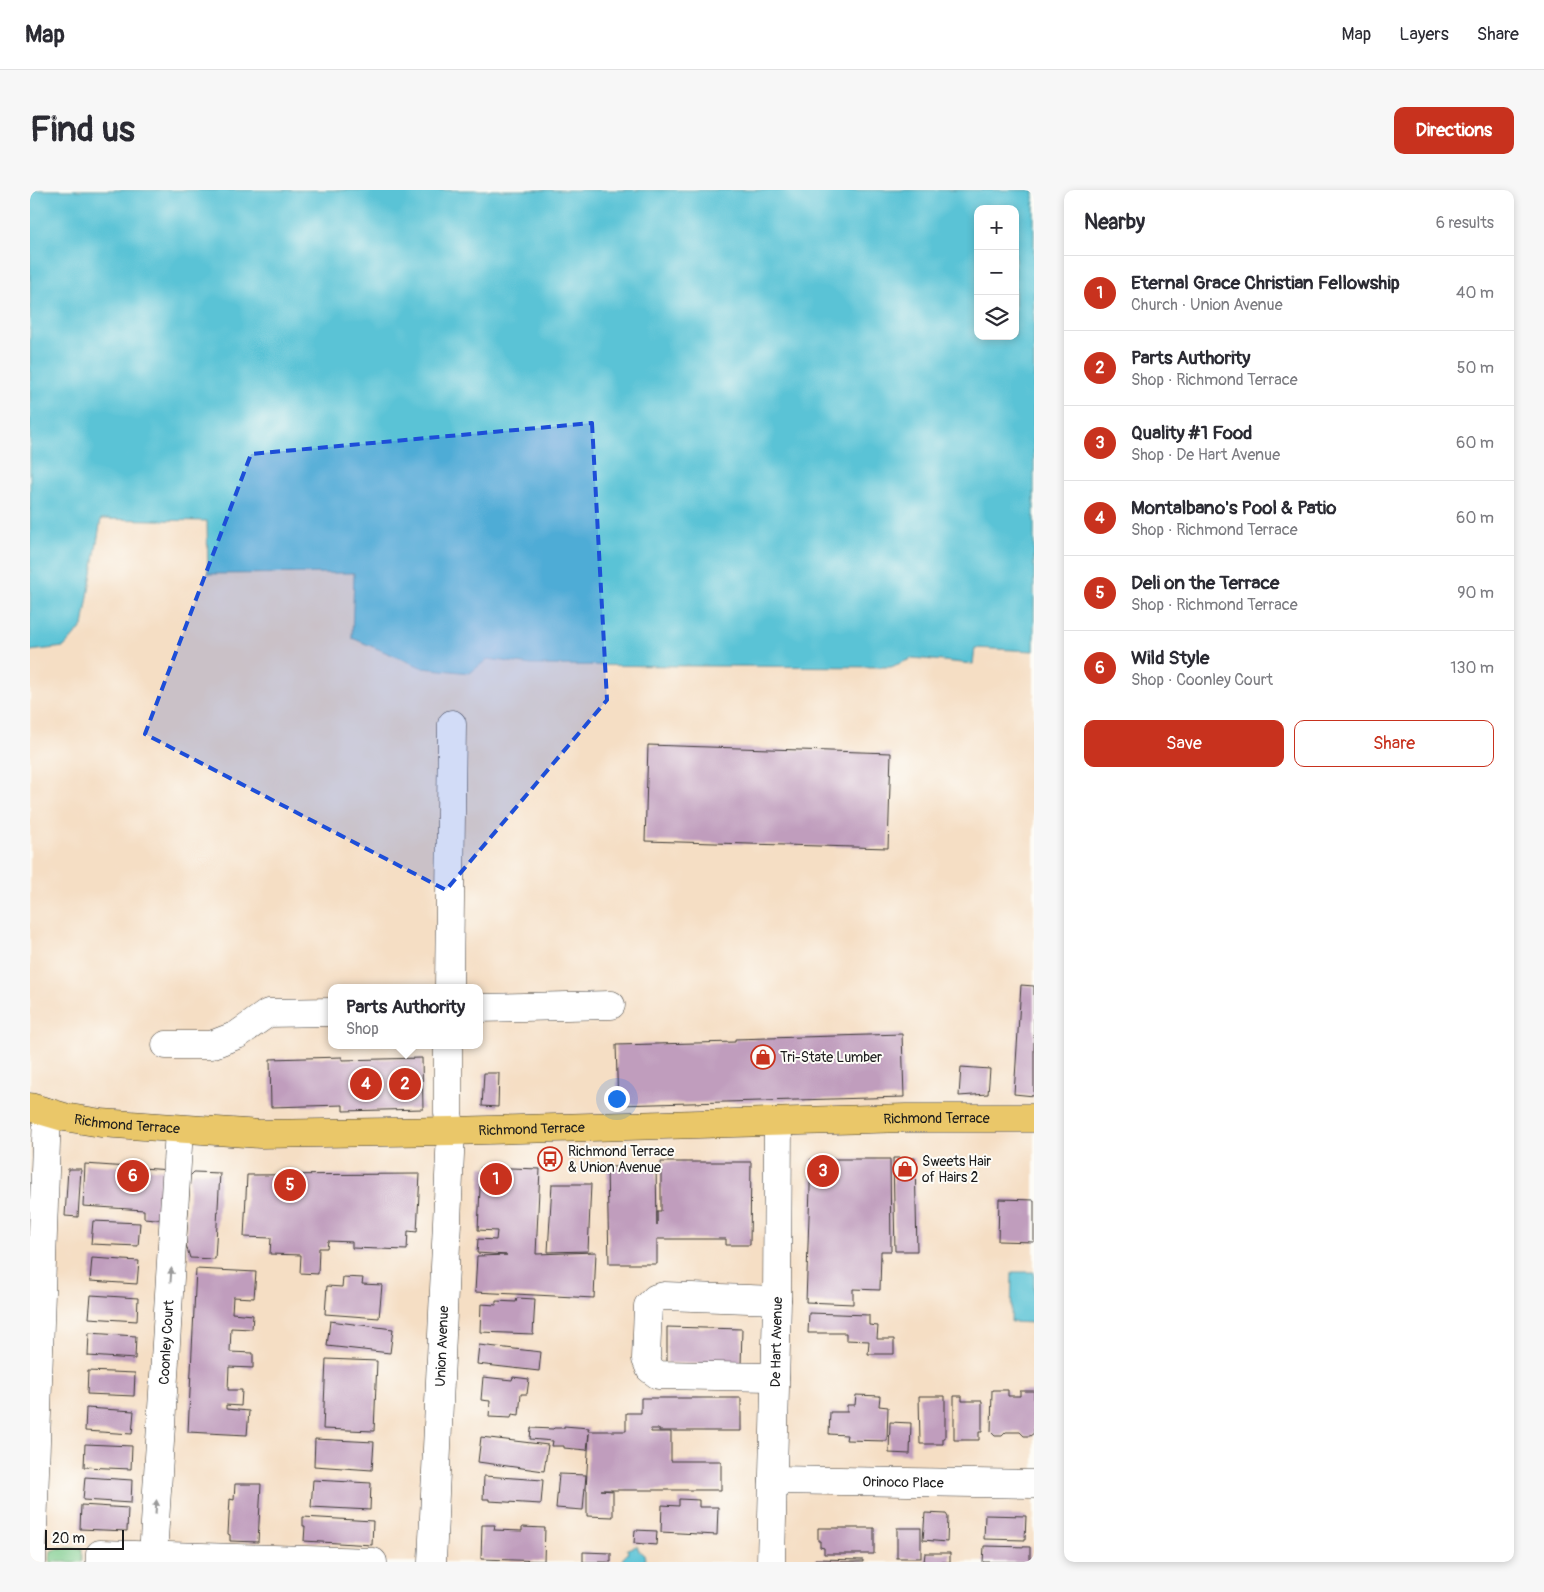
<!DOCTYPE html>
<html lang="en">
<head>
<meta charset="utf-8">
<style>
	body { margin:0; font-family:Pangolin,sans-serif; background:#f7f7f7; color:#2b2b33 }
	.controls { position:absolute; right:15px; top:15px; display:grid; overflow:hidden; border-radius:10px; box-shadow:0 2px 8px #0003 }
	.controls button { width:45px; height:45px; display:grid; place-items:center; padding:0; border:0; border-bottom:1px solid #e1e1e2; background:#fff; color:#2b2b33; font:25px sans-serif }
	.scale { position:absolute; left:15px; bottom:12px; width:79px; box-sizing:border-box; padding-left:5px; border:2px solid #1c1c1c; border-top:0; font-size:14px; line-height:18px; white-space:nowrap; color:#1c1c1c; -webkit-text-stroke:4px #fdfcf7; paint-order:stroke }
	.you { position:absolute; left:586px; top:908px; width:18px; height:18px; margin:-12px; border:4px solid #fff; border-radius:50%; background:#1a73e8; box-shadow:0 0 0 8px #1a73e833 }
	.badge { display:grid; place-items:center; width:32px; height:32px; border-radius:50%; background:#c8321e; color:#fff; font-size:16px; font-weight:700 }
	.pin { position:absolute; translate:-50% -50%; border:2px solid #fff; box-shadow:0 1px 5px #0006 }
	.popup { position:absolute; left:298px; top:794px; width:155px; height:65px; box-sizing:border-box; display:grid; place-content:center; border-radius:10px; background:#fff; filter:drop-shadow(0 1px 4px #0005); font-size:16px; white-space:nowrap; color:#7c7c81 }
	.popup b { font-size:19px; color:#2b2b33 }
	.popup::after { content:''; position:absolute; left:50%; top:100%; margin-left:-10px; border:10px solid transparent; border-top-color:#fff }
	.list { margin:0; padding:0; list-style:none }
	h2 { display:flex; justify-content:space-between; align-items:center; height:65px; margin:0; padding:0 20px; font-size:21px }
	h2 small { font-size:16px; font-weight:400; color:#7c7c81 }
	.list li { display:grid; grid-template-columns:32px 1fr auto; gap:15px; align-items:center; box-sizing:border-box; height:75px; padding:0 20px; border-top:1px solid #e1e1e2 }
	.list b { display:block; font-size:19px; white-space:nowrap }
	.list p { margin:0; font-size:16px; white-space:nowrap; color:#7c7c81 }
	.list em { font-size:16px; font-style:normal; color:#7c7c81 }
	.actions { display:flex; gap:10px; padding:15px 20px }
	.actions a { flex:1; padding:11px 0; border:1px solid #c8321e; border-radius:10px; text-align:center; font-size:18px; color:#c8321e }
	.actions .main { background:#c8321e; color:#fff }
	.icon { flex:none; width:28px; height:28px; fill:none; stroke:currentColor; stroke-width:2; stroke-linecap:round; stroke-linejoin:round }
	.map { position:relative; flex:none; width:1004px; height:1372px; overflow:hidden; border-radius:10px }
	header { display:flex; align-items:center; gap:30px; box-sizing:border-box; height:70px; padding:0 25px; background:#fff; border-bottom:1px solid #e1e1e2 }
	header strong { font-size:24px }
	nav { display:flex; gap:28px; margin-inline-start:auto; font-size:18px }
	.intro { display:flex; align-items:center; justify-content:space-between; box-sizing:border-box; height:120px; padding:0 30px }
	h1 { margin:0; font-size:35px }
	.button { padding:12px 22px; border-radius:10px; background:#c8321e; color:#fff; font-size:18px; font-weight:700 }
	main { display:flex; gap:30px; padding:0 30px }
	aside { flex:1; background:#fff; border-radius:10px; box-shadow:0 2px 8px #0003 }
	.map>svg:first-child { display:block }
	.green { fill:#7aca8b; stroke:#4b7354 }
	.water { fill:#5ac3d6; stroke:#3b7079; fill-rule:evenodd }
	.building { fill:#c09dbd }
	.lines { fill:none; stroke-linecap:round; stroke-linejoin:round }
	.minor-casing { stroke:#3d3935; stroke-width:29 }
	.major-casing { stroke:#3d3935; stroke-width:29 }
	.minor { stroke:#fff; stroke-width:28 }
	.major { stroke:#eac769; stroke-width:28 }
	.oneway { fill:#999 }
	.marked { fill:#1d4ed8; fill-opacity:0.2; stroke:#1d4ed8; stroke-width:4; stroke-dasharray:10 6; stroke-linejoin:round }
	.labels { text-anchor:middle; dominant-baseline:central; stroke-width:4; stroke-linejoin:round; paint-order:stroke }
	.poi-label { font-size:14px; fill:#1c1c1c; stroke:#fdfcf7; text-anchor:start }
	.street-label { font-size:14px; fill:#1c1c1c; stroke:#fdfcf7 }
</style>
</head>
<body>
<header>
<strong>Map</strong>
<nav><a>Map</a><a>Layers</a><a>Share</a></nav>
</header>
<div class="intro"><h1>Find us</h1><a class="button">Directions</a></div>
<main>
<div class="map">
<svg width="1004" height="1372" viewBox="0 0 1004 1372">
	<rect width="100%" height="100%" fill="#fdfcf7"/>
	<filter id="ink" filterUnits="userSpaceOnUse"><feTurbulence type="fractalNoise" baseFrequency=".02" numOctaves="2"/><feDisplacementMap in="SourceGraphic" scale="10" xChannelSelector="R" yChannelSelector="G"/><feConvolveMatrix kernelMatrix="1 2 1 2 8 2 1 2 1" color-interpolation-filters="sRGB"/></filter>
	<filter id="wash" filterUnits="userSpaceOnUse"><feTurbulence type="fractalNoise" baseFrequency=".0096" numOctaves="4" result="noise"/><feDisplacementMap in="SourceGraphic" scale="20" xChannelSelector="R" yChannelSelector="G"/><feGaussianBlur stdDeviation="1.12" result="paint"/><feColorMatrix in="noise" values="0 0 0 0 0 0 0 0 0 0 0 0 0 0 0 0 0 1.4 0 .05"/><feComposite in="paint" operator="in"/></filter>
	<g filter="url(#wash)">
		<rect width="100%" height="100%" fill="#f5dec4"/>
		<path class="green" d="M 28,1358 L 52,1358 L 52,1372 L 20,1372 L 21,1361 Z"/>
		<g class="water">
			<path d="M 0,0 L 1004,0 L 1004,461 L 945,458 L 943,474 L 883,468 L 861,477 L 501,475 L 458,469 L 440,483 L 393,478 L 322,448 L 324,383 L 178,384 L 177,331 L 71,329 L 53,436 L 34,457 L 0,461 ZM 948,19 L 985,19 L 985,146 L 948,146 Z"/>
			<path d="M 982,1082 L 1004,1082 L 1004,1133 L 981,1132 Z"/>
			<path d="M 607,1356 L 609,1361 L 614,1365 L 616,1372 L 592,1372 L 593,1368 L 598,1363 L 597,1359 Z"/>
		</g>
		<g id="blocks">
			<g class="building">
				<path d="M 618,555 L 861,563 L 858,658 L 615,651 Z"/>
				<path d="M 991,795 L 1004,796 L 1004,906 L 984,904 Z"/>
				<path d="M 872,844 L 874,907 L 588,915 L 586,855 L 705,852 L 705,849 Z"/>
				<path d="M 312,867 L 312,870 L 392,868 L 393,919 L 313,921 L 313,915 L 241,917 L 240,869 Z"/>
				<path d="M 931,877 L 960,879 L 958,904 L 929,906 Z"/>
				<path d="M 454,883 L 469,883 L 468,917 L 452,916 Z"/>
				<path d="M 863,968 L 885,968 L 887,1061 L 865,1061 Z"/>
				<path d="M 781,969 L 860,969 L 861,1061 L 851,1061 L 850,1100 L 823,1099 L 823,1114 L 776,1112 Z"/>
				<path d="M 631,972 L 721,972 L 720,1055 L 696,1055 L 696,1049 L 627,1049 L 627,1074 L 579,1074 L 577,977 L 626,976 L 627,1035 L 627,1021 L 631,1021 Z"/>
				<path d="M 55,974 L 140,980 L 137,1030 L 114,1028 L 114,1020 L 53,1016 Z"/>
				<path d="M 451,977 L 510,979 L 506,1064 L 566,1062 L 564,1108 L 445,1102 L 447,1066 L 477,1065 L 447,1063 L 448,1049 L 466,1050 L 467,1041 L 448,1040 Z"/>
				<path d="M 38,979 L 51,979 L 48,1027 L 35,1026 Z"/>
				<path d="M 164,982 L 190,983 L 185,1069 L 160,1068 L 156,1055 L 160,986 Z"/>
				<path d="M 390,984 L 387,1042 L 378,1041 L 377,1060 L 322,1058 L 322,1052 L 298,1051 L 297,1058 L 289,1058 L 288,1084 L 270,1083 L 271,1065 L 240,1064 L 241,1048 L 214,1047 L 217,985 Z"/>
				<path d="M 522,994 L 561,994 L 558,1061 L 518,1062 Z"/>
				<path d="M 969,1009 L 1004,1010 L 1004,1052 L 968,1051 Z"/>
				<path d="M 63,1031 L 110,1033 L 108,1056 L 61,1054 Z"/>
				<path d="M 62,1068 L 109,1071 L 107,1094 L 60,1091 Z"/>
				<path d="M 166,1079 L 226,1082 L 224,1108 L 203,1107 L 202,1123 L 223,1125 L 222,1139 L 201,1138 L 200,1162 L 223,1163 L 223,1178 L 199,1177 L 198,1200 L 212,1200 L 211,1216 L 196,1215 L 196,1219 L 219,1221 L 217,1245 L 158,1242 Z"/>
				<path d="M 313,1087 L 333,1088 L 332,1094 L 352,1095 L 349,1128 L 295,1124 L 297,1096 L 312,1097 Z"/>
				<path d="M 61,1105 L 108,1108 L 107,1131 L 59,1128 Z"/>
				<path d="M 487,1108 L 505,1109 L 503,1144 L 450,1142 L 451,1114 L 466,1115 L 466,1111 L 486,1112 Z"/>
				<path d="M 779,1123 L 839,1125 L 839,1135 L 848,1136 L 847,1149 L 864,1149 L 864,1164 L 838,1164 L 839,1151 L 816,1150 L 816,1143 L 778,1143 Z"/>
				<path d="M 300,1131 L 363,1139 L 360,1163 L 297,1156 Z"/>
				<path d="M 637,1137 L 712,1139 L 711,1175 L 637,1173 Z"/>
				<path d="M 59,1143 L 106,1146 L 105,1169 L 58,1166 Z"/>
				<path d="M 449,1155 L 511,1162 L 509,1181 L 447,1174 Z"/>
				<path d="M 296,1169 L 347,1171 L 344,1241 L 293,1239 Z"/>
				<path d="M 58,1181 L 105,1183 L 104,1206 L 57,1204 Z"/>
				<path d="M 453,1187 L 482,1190 L 483,1187 L 499,1189 L 497,1204 L 491,1204 L 489,1225 L 482,1224 L 481,1228 L 459,1227 L 460,1211 L 451,1210 Z"/>
				<path d="M 962,1200 L 978,1200 L 978,1206 L 990,1206 L 990,1201 L 1004,1201 L 1004,1243 L 1000,1246 L 994,1246 L 990,1242 L 976,1242 L 972,1246 L 965,1246 L 961,1242 Z"/>
				<path d="M 826,1205 L 850,1206 L 849,1216 L 858,1217 L 857,1251 L 816,1250 L 817,1245 L 799,1244 L 800,1222 L 817,1222 L 817,1215 L 825,1215 Z"/>
				<path d="M 889,1206 L 915,1206 L 915,1248 L 913,1248 L 913,1254 L 890,1254 Z"/>
				<path d="M 924,1206 L 932,1206 L 932,1211 L 952,1211 L 952,1242 L 949,1242 L 949,1250 L 924,1250 Z"/>
				<path d="M 611,1208 L 711,1208 L 711,1241 L 629,1241 L 629,1239 L 621,1239 L 621,1242 L 641,1242 L 641,1271 L 691,1271 L 691,1300 L 571,1300 L 583,1301 L 583,1327 L 557,1326 L 557,1300 L 556,1300 L 559,1243 L 557,1260 L 534,1258 L 534,1256 L 522,1256 L 523,1251 L 500,1249 L 501,1238 L 523,1239 L 524,1238 L 534,1238 L 534,1236 L 559,1238 L 558,1241 L 596,1241 L 596,1223 L 611,1223 Z"/>
				<path d="M 56,1218 L 104,1221 L 102,1244 L 55,1241 Z"/>
				<path d="M 860,1232 L 881,1233 L 880,1264 L 859,1263 Z"/>
				<path d="M 451,1247 L 518,1255 L 514,1281 L 448,1272 Z"/>
				<path d="M 285,1249 L 344,1252 L 342,1280 L 284,1276 Z"/>
				<path d="M 55,1254 L 102,1256 L 101,1279 L 54,1277 Z"/>
				<path d="M 529,1284 L 556,1285 L 553,1320 L 526,1318 Z"/>
				<path d="M 454,1286 L 513,1290 L 511,1314 L 459,1311 L 459,1309 L 453,1309 Z"/>
				<path d="M 55,1287 L 102,1290 L 101,1313 L 53,1310 Z"/>
				<path d="M 283,1290 L 341,1293 L 340,1320 L 281,1317 Z"/>
				<path d="M 205,1294 L 231,1294 L 228,1352 L 200,1351 L 200,1345 L 198,1344 L 200,1309 L 204,1310 Z"/>
				<path d="M 649,1309 L 669,1310 L 669,1317 L 688,1317 L 687,1345 L 631,1342 L 632,1315 L 649,1316 Z"/>
				<path d="M 51,1315 L 98,1318 L 97,1341 L 50,1339 Z"/>
				<path d="M 895,1323 L 916,1324 L 918,1327 L 917,1352 L 893,1350 Z"/>
				<path d="M 955,1325 L 996,1326 L 995,1350 L 954,1349 Z"/>
				<path d="M 273,1327 L 343,1331 L 342,1355 L 274,1351 L 275,1336 L 273,1336 Z"/>
				<path d="M 452,1335 L 465,1335 L 464,1340 L 492,1341 L 492,1337 L 515,1338 L 514,1371 L 451,1369 Z"/>
				<path d="M 788,1338 L 844,1338 L 844,1364 L 794,1364 L 794,1358 L 790,1357 L 790,1351 L 788,1351 Z"/>
				<rect x="867" y="1338" width="24" height="30"/>
				<path d="M 605,1340 L 627,1341 L 626,1355 L 604,1353 Z"/>
				<path d="M 954,1356 L 1000,1357 L 1000,1372 L 953,1372 Z"/>
				<path d="M 553,1362 L 581,1363 L 581,1372 L 553,1372 Z"/>
				<path d="M 895,1363 L 920,1363 L 920,1372 L 894,1372 Z"/>
				<path d="M 785,1369 L 833,1370 L 833,1372 L 785,1372 Z"/>
			</g>
		</g>
	</g>
	<g filter="url(#ink)">
		<use href="#blocks" fill-opacity="0" stroke="#3d3935" stroke-width="1"/>
		<g class="lines">
			<g class="minor-casing">
				<g id="minor">
					<path d="M 419,798 L 422,534"/>
					<path d="M 449,818 L 581,815"/>
					<path d="M 136,855 L 181,855 L 207,845 L 238,823 L 301,822"/>
					<path d="M 745,1187 L 628,1185 L 620,1179 L 616,1169 L 618,1116 L 626,1108 L 634,1106 L 747,1110"/>
					<path id="s1" d="M 743,1290 L 1004,1294"/>
					<path id="s2" d="M 123,1366 L 149,940"/>
					<path d="M 2,1372 L 17,922"/>
					<path d="M 70,1372 L 70,1364 L 343,1372"/>
					<path id="s3" d="M 402,1372 L 421,941 L 418,923 L 418,855"/>
					<path id="s4" d="M 741,1372 L 747,1110 L 748,932"/>
				</g>
			</g>
			<g class="major-casing">
				<g id="major">
					<path id="s5" d="M 0,917 L 34,927 L 71,933 L 230,944 L 421,941 L 876,928 L 1004,928"/>
				</g>
			</g>
			<use href="#minor" class="minor"/>
			<use href="#major" class="major"/>
		</g>
		<defs><path id="oneway-solid" d="M-6-.8H1V-3.2L6.5 0L1 3.2V.8H-6Z" transform="scale(1.25)"/></defs>
		<g class="oneway">
			<use href="#oneway-solid" transform="translate(141 1085) rotate(-86)"/>
			<use href="#oneway-solid" transform="translate(126 1317) rotate(-86)"/>
		</g>
	</g>
	<path class="marked" d="M 562,233 L 577,510 L 416,700 L 115,544 L 221,264 Z"/>
	<defs>
		<g id="shop-ring" transform="scale(1.25)"><circle r="9.5" fill="#fdfcf7" stroke="#c8321e" stroke-width="1.5"/><path d="M-5-2.5h2.3a2.7 3.5 0 0 1 5.4 0H5L5.5 6h-11ZM-1.5-2.5h3a1.5 2.3 0 0 0-3 0Z" fill="#c8321e"/></g>
		<g id="bus-ring" transform="scale(1.25)"><circle r="9.5" fill="#fdfcf7" stroke="#c8321e" stroke-width="1.5"/><path d="M-5-6H5V4H4V6H2V4H-2V6H-4V4H-5ZM-3.5-4V0h7V-4ZM-3.5 1.2v1.5H-2V1.2ZM2 1.2v1.5H3.5V1.2Z" fill="#c8321e"/></g>
	</defs>
	<g fill-rule="evenodd">
		<use href="#shop-ring" x="733" y="867"/>
		<use href="#bus-ring" x="520" y="969"/>
		<use href="#shop-ring" x="875" y="979"/>
	</g>
	<g class="labels">
		<g class="poi-label">
			<text x="750" y="867">Tri-State Lumber</text>
			<text x="538" y="961">Richmond Terrace<tspan x="538" dy="16">&amp; Union Avenue</tspan></text>
			<text x="892" y="971">Sweets Hair<tspan x="892" dy="16">of Hairs 2</tspan></text>
		</g>
		<g class="street-label">
			<text stroke="none"><textPath href="#s5" startOffset="909">Richmond Terrace</textPath></text>
			<text stroke="none"><textPath href="#s5" startOffset="99">Richmond Terrace</textPath></text>
			<text stroke="none"><textPath href="#s5" startOffset="504">Richmond Terrace</textPath></text>
			<text stroke="none"><textPath href="#s4" startOffset="220">De Hart Avenue</textPath></text>
			<text stroke="none"><textPath href="#s2" startOffset="214">Coonley Court</textPath></text>
			<text stroke="none"><textPath href="#s3" startOffset="216">Union Avenue</textPath></text>
			<text stroke="none"><textPath href="#s1" startOffset="130">Orinoco Place</textPath></text>
		</g>
	</g>
</svg>
<div class="controls">
<button>+</button>
<button>−</button>
<button><svg class="icon" aria-label="layers" viewBox="0 0 24 24"><path d="M12 4l9 5-9 5-9-5zM3 14l9 5 9-5"/></svg></button>
</div>
<div class="scale">20 m</div>
<div class="you"></div>
<div class="pin badge" style="left:466px;top:989px">1</div>
<div class="pin badge" style="left:375px;top:894px">2</div>
<div class="popup"><b>Parts Authority</b>Shop</div>
<div class="pin badge" style="left:793px;top:981px">3</div>
<div class="pin badge" style="left:336px;top:894px">4</div>
<div class="pin badge" style="left:260px;top:995px">5</div>
<div class="pin badge" style="left:103px;top:986px">6</div>
</div>
<aside>
<h2>Nearby<small>6 results</small></h2>
<ul class="list">
<li><span class="badge">1</span><div><b>Eternal Grace Christian Fellowship</b><p>Church · Union Avenue</p></div><em>40 m</em></li>
<li><span class="badge">2</span><div><b>Parts Authority</b><p>Shop · Richmond Terrace</p></div><em>50 m</em></li>
<li><span class="badge">3</span><div><b>Quality #1 Food</b><p>Shop · De Hart Avenue</p></div><em>60 m</em></li>
<li><span class="badge">4</span><div><b>Montalbano's Pool &amp; Patio</b><p>Shop · Richmond Terrace</p></div><em>60 m</em></li>
<li><span class="badge">5</span><div><b>Deli on the Terrace</b><p>Shop · Richmond Terrace</p></div><em>90 m</em></li>
<li><span class="badge">6</span><div><b>Wild Style</b><p>Shop · Coonley Court</p></div><em>130 m</em></li>
</ul>
<div class="actions"><a class="main">Save</a><a>Share</a></div>
</aside>
</main>
</body>
</html>
